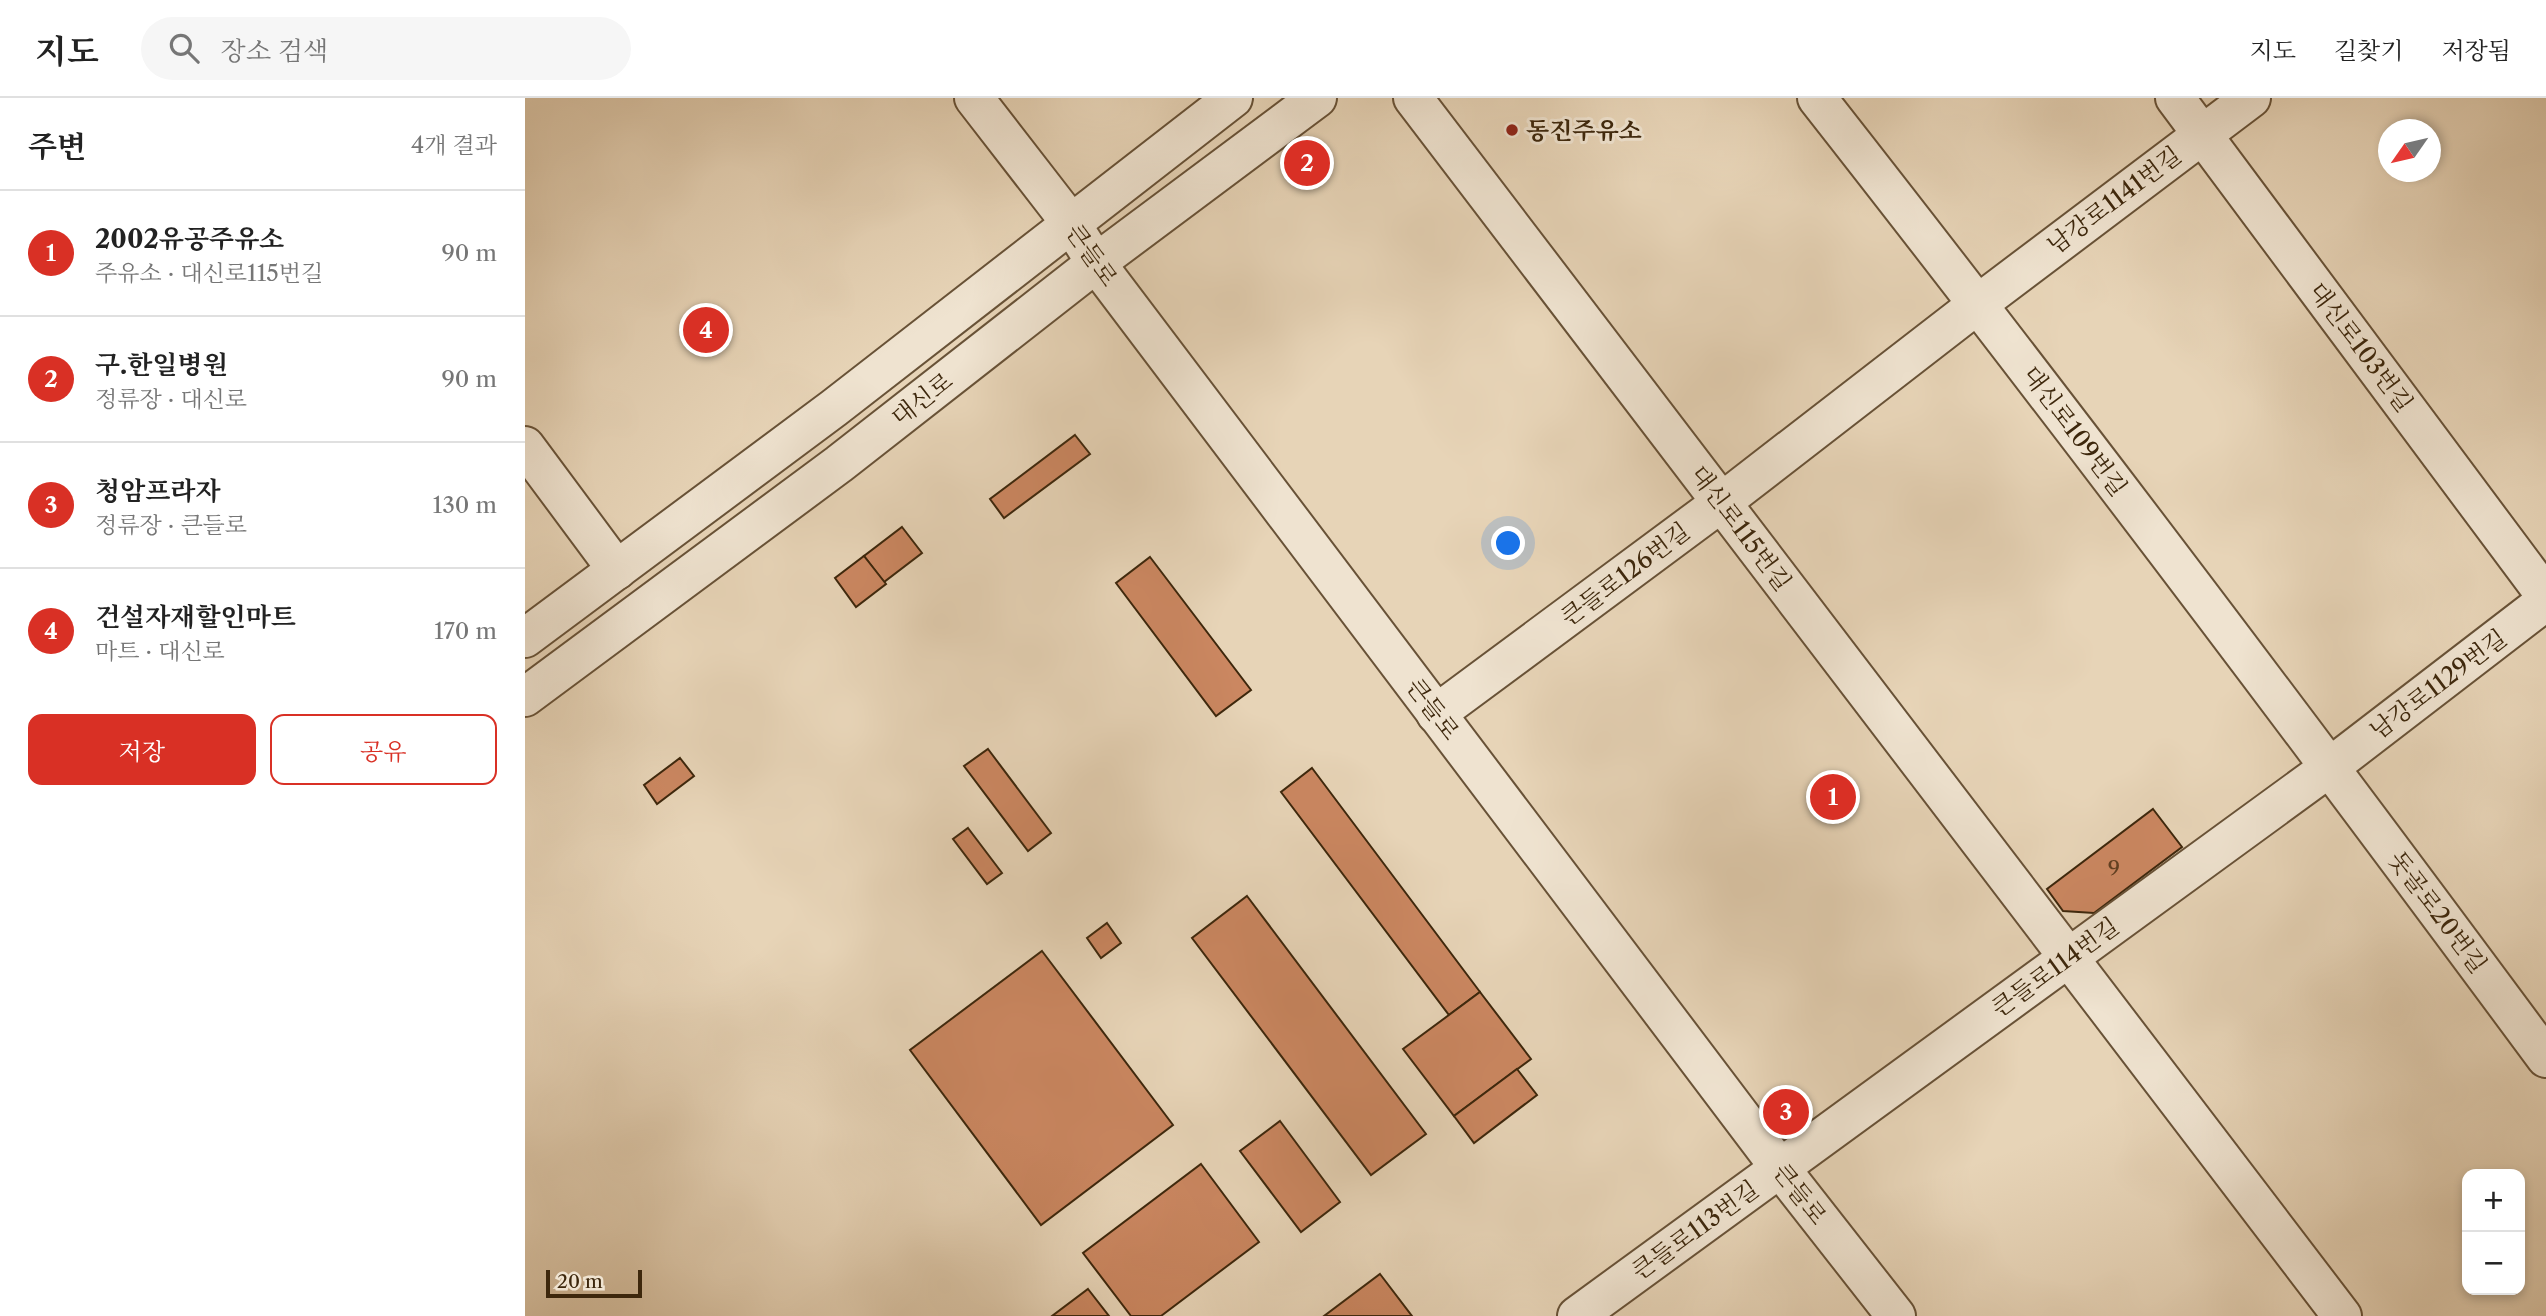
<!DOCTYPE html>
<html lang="ko">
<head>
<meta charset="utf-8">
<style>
	body { margin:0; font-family:"Libre Caslon Text","Noto Serif KR",serif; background:#f6f6f6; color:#222 }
	.controls { position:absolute; right:21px; bottom:21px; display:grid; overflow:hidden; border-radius:14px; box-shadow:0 4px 10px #0003 }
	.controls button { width:63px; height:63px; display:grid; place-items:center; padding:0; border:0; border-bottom:2px solid #e0e0e0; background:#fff; color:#222; font:35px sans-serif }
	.compass { position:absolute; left:1853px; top:21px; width:63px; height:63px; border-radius:50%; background:#fff; box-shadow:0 4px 10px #0003; rotate:236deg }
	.scale { position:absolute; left:21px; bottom:18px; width:96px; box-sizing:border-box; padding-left:7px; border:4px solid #3d270c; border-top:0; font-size:19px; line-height:24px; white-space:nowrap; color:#3d270c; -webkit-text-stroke:5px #efe3d0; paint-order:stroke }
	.you { position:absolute; left:984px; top:446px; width:24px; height:24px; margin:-18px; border:5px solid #fff; border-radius:50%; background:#1a73e8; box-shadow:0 0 0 10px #1a73e833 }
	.badge { display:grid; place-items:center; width:46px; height:46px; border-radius:50%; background:#d93025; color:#fff; font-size:23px; font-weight:700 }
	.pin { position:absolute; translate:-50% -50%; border:4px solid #fff; box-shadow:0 2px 7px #0006 }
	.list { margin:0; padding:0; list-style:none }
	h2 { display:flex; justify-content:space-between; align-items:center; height:91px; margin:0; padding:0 28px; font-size:30px }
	h2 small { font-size:23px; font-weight:400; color:#767676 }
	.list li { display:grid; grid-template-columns:46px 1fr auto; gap:21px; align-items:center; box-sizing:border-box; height:126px; padding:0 28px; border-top:2px solid #e0e0e0 }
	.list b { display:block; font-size:26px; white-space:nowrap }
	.list p { margin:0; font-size:23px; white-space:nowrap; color:#767676 }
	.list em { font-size:23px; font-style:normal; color:#767676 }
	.actions { display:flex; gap:14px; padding:21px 28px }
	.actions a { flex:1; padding:16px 0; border:2px solid #d93025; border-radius:14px; text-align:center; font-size:24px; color:#d93025 }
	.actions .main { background:#d93025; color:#fff }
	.icon { flex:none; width:38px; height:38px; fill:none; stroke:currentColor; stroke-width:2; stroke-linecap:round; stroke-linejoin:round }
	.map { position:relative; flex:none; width:2021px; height:1218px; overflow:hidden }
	header { display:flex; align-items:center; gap:42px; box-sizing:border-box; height:98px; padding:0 35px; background:#fff; border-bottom:2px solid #e0e0e0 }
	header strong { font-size:33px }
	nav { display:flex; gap:38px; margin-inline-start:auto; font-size:24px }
	.search { width:490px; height:63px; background:#f6f6f6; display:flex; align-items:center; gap:18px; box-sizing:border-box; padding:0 24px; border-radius:38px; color:#767676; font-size:26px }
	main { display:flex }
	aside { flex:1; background:#fff }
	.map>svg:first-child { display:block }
	.building { fill:#cb8761; stroke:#3d270c; stroke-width:2 }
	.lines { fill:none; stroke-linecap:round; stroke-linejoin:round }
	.minor-casing { stroke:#685237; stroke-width:42 }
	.minor { stroke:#efe3d0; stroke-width:38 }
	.poi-dot { fill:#8f2418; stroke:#efe3d0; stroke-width:2.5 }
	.labels { text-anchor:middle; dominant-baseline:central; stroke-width:6; stroke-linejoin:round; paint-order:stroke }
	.number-label { font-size:21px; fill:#603f21 }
	.poi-label { font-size:24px; font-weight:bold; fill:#3d270c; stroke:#efe3d0; text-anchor:start }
	.street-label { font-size:24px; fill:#3d270c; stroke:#efe3d0 }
</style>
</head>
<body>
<header>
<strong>지도</strong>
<div class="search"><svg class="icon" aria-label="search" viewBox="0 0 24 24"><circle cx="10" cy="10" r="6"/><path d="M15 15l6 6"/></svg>장소 검색</div>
<nav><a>지도</a><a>길찾기</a><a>저장됨</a></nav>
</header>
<main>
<aside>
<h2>주변<small>4개 결과</small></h2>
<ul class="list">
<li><span class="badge">1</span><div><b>2002유공주유소</b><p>주유소 · 대신로115번길</p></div><em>90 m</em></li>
<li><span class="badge">2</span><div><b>구.한일병원</b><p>정류장 · 대신로</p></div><em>90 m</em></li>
<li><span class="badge">3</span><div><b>청암프라자</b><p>정류장 · 큰들로</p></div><em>130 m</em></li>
<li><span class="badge">4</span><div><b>건설자재할인마트</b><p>마트 · 대신로</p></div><em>170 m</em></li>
</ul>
<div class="actions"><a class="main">저장</a><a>공유</a></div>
</aside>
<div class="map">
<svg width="2021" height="1218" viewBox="0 0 2021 1218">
	<rect width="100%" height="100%" fill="#e7d4b7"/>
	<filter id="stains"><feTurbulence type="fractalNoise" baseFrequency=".00286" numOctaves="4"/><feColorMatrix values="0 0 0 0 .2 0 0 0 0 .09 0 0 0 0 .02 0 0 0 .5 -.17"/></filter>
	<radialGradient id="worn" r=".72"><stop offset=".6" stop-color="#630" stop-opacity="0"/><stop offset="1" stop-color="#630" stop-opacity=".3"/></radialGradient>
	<g class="building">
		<path d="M 550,337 L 565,356 L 479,420 L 465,401 Z"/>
		<path d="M 377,429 L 397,455 L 359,484 L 339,458 Z"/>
		<path d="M 339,458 L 361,486 L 331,509 L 310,480 Z"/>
		<path d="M 625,459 L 726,592 L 691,618 L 591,485 Z"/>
		<path d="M 463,651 L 526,735 L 503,753 L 439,668 Z"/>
		<path d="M 155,660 L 169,678 L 132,706 L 119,687 Z"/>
		<path d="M 787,670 L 955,894 L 924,917 L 756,694 Z"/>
		<path d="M 1628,711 L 1657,749 L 1569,815 L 1538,813 L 1522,791 Z"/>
		<path d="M 443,730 L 477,775 L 462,786 L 428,741 Z"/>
		<path d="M 722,798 L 901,1036 L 846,1077 L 667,840 Z"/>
		<path d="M 582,825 L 596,845 L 576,860 L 562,840 Z"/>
		<path d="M 517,853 L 648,1027 L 516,1127 L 385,952 Z"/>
		<path d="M 955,894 L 1006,961 L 929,1018 L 878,951 Z"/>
		<path d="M 992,971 L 1012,997 L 949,1045 L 929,1018 Z"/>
		<path d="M 755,1023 L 815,1104 L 776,1134 L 715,1053 Z"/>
		<path d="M 676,1066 L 734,1144 L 636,1218 L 606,1218 L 558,1155 Z"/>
		<path d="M 855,1176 L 887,1218 L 799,1218 Z"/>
		<path d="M 563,1191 L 584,1218 L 527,1218 Z"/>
	</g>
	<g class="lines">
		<g class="minor-casing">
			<g id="minor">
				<path d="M 449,0 L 545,124 L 571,165 L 1255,1070 L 1371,1218"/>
				<path d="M 888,0 L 1817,1218"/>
				<path d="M 1292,0 C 1540,316 1782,637 2021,960"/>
				<path d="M 1650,0 L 2021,498"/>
				<path d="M 0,348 L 92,472"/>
				<path d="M 0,540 L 309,310 L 708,0"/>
				<path d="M 0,599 L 314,366 L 571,165 L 792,0"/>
				<path d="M 911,616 L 1197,404 L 1453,206 L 1726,0"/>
				<path d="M 1052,1218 L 1805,669 L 2021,503"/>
			</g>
		</g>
		<use href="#minor" class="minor"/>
	</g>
	<circle class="poi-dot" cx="987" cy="32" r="7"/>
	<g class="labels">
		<g class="number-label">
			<text x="1589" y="770">9</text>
		</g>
		<g class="poi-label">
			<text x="1001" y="32">동진주유소</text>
		</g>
		<g class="street-label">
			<text transform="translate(1589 102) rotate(-37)">남강로1141번길</text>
			<text transform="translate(567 157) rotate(55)">큰들로</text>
			<text transform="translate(1836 249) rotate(53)">대신로103번길</text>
			<text transform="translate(397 301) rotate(-38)">대신로</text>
			<text transform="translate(1550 333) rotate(53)">대신로109번길</text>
			<text transform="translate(1216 430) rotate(53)">대신로115번길</text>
			<text transform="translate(1100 476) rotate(-37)">큰들로126번길</text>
			<text transform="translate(1913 586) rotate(-37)">남강로1129번길</text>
			<text transform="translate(908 611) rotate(53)">큰들로</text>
			<text transform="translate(1913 814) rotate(53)">돗골로20번길</text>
			<text transform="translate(1530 869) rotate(-36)">큰들로114번길</text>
			<text transform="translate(1275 1096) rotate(52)">큰들로</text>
			<text transform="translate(1170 1132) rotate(-36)">큰들로113번길</text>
		</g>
	</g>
	<rect width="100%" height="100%" filter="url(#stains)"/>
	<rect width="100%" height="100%" fill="url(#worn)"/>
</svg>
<div class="controls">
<button>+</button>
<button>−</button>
</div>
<svg class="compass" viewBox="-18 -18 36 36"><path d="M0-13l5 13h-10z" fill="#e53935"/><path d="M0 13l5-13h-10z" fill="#767676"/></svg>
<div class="scale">20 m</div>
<div class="you"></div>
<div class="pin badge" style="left:1308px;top:699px">1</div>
<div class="pin badge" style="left:782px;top:65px">2</div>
<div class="pin badge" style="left:1261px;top:1014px">3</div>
<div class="pin badge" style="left:181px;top:232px">4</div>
</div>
</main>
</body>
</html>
